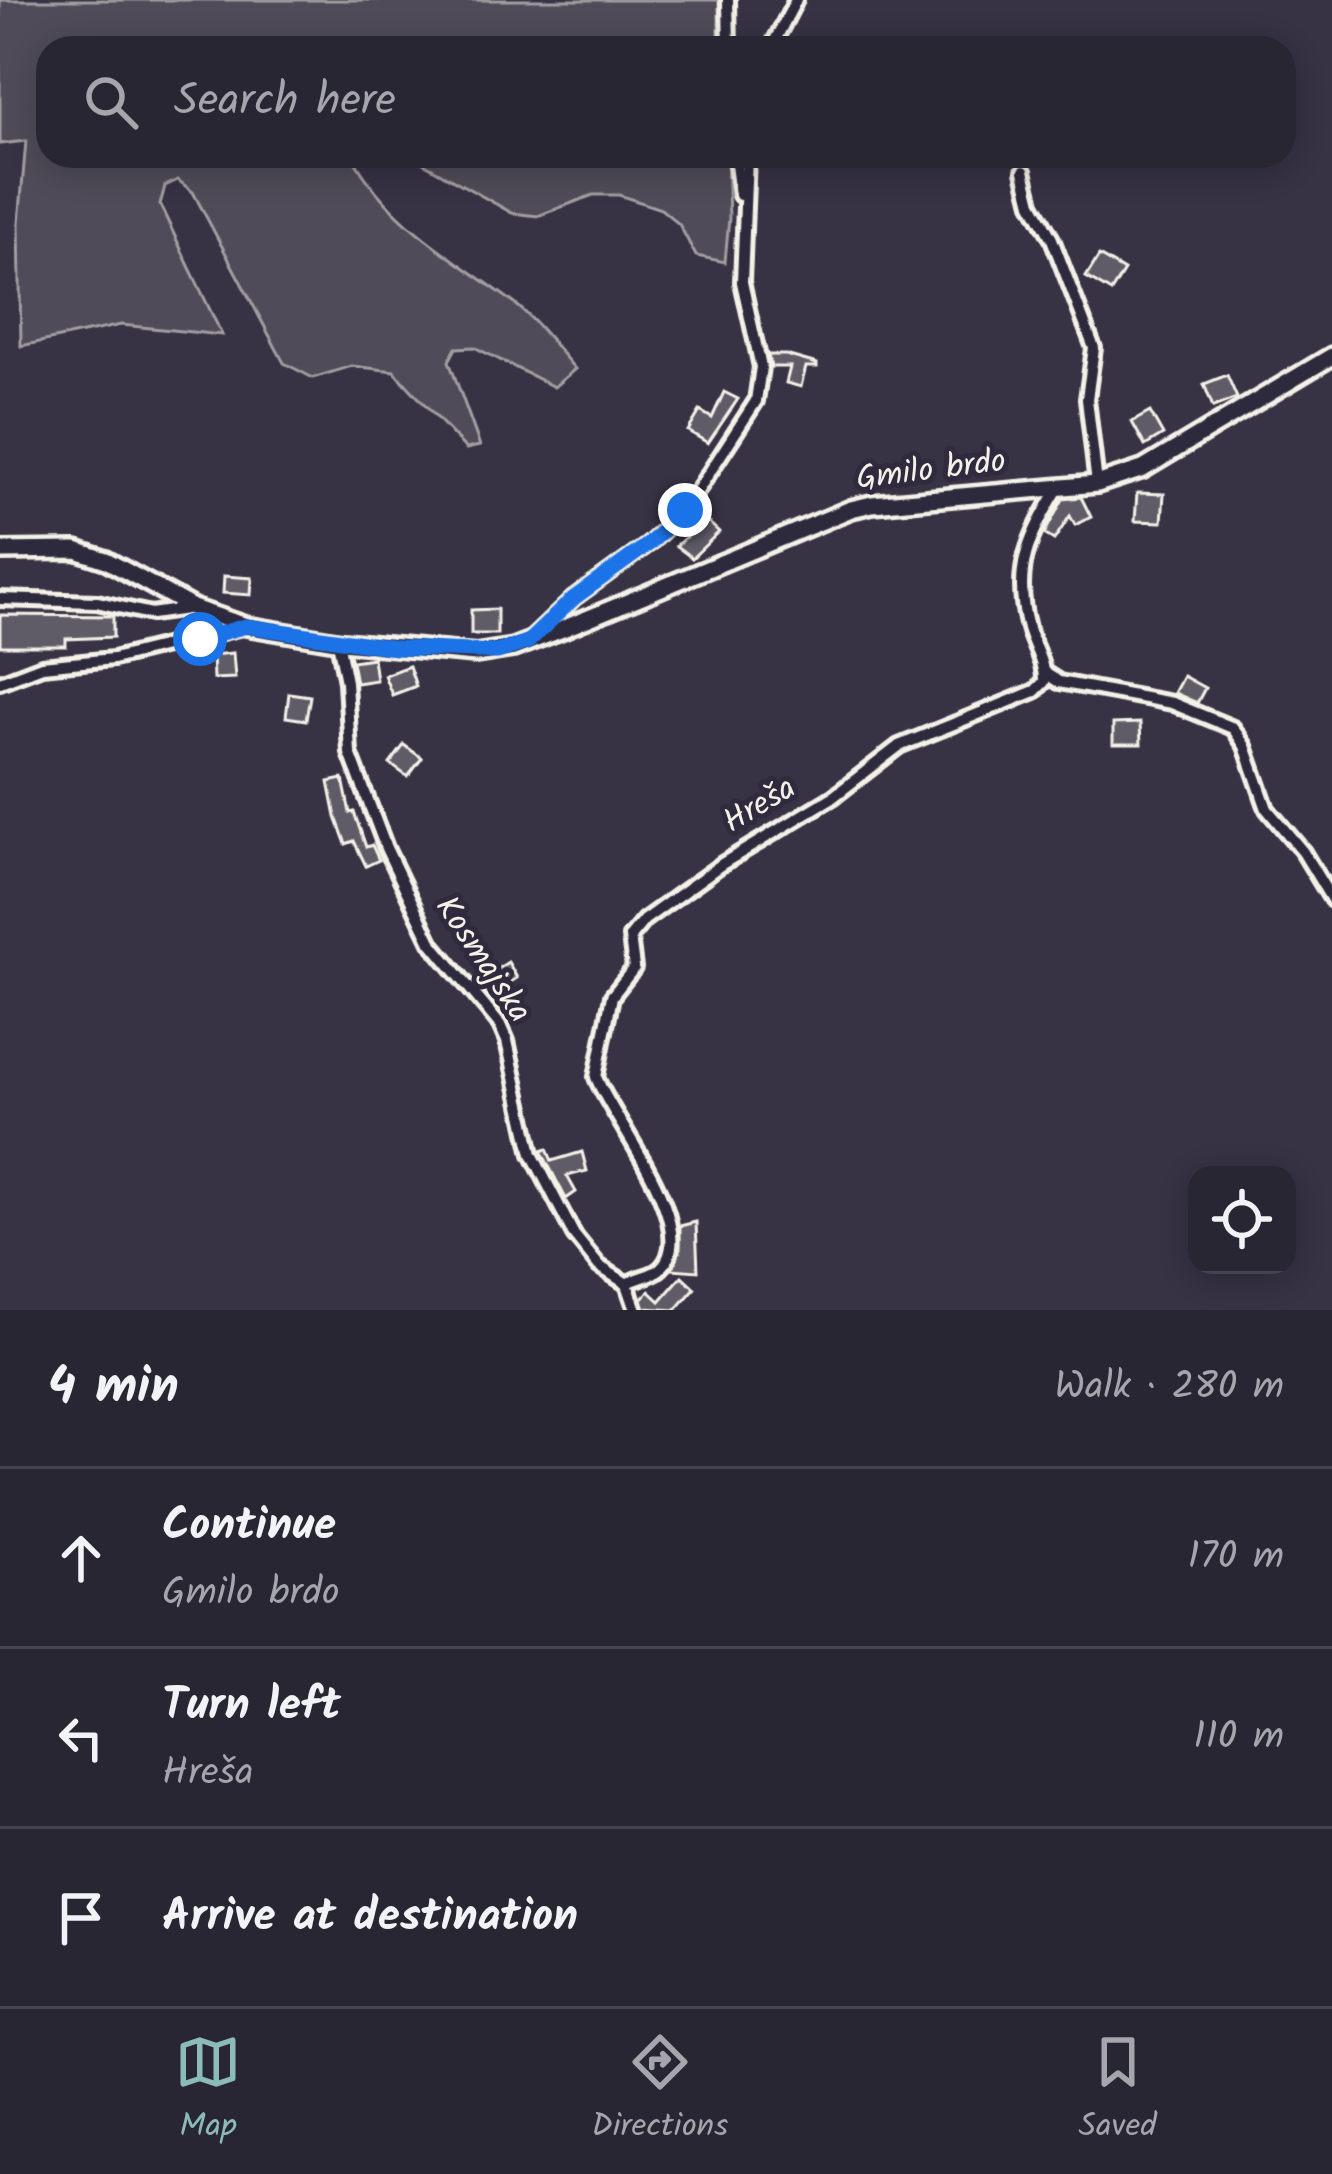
<!DOCTYPE html>
<html lang="en">
<head>
<meta charset="utf-8">
<style>
	body { margin:0; font-family:Kalam,sans-serif; background:#312e3b; color:#f1f3f6 }
	.controls { position:absolute; right:36px; bottom:36px; display:grid; overflow:hidden; border-radius:24px; box-shadow:0 6px 30px #0003 }
	.controls button { width:108px; height:108px; display:grid; place-items:center; padding:0; border:0; border-bottom:3px solid #45434e; background:#292633; color:#f1f3f6; font:60px sans-serif }
	.stop { position:absolute; width:36px; height:36px; margin:-27px; border:9px solid #1a73e8; border-radius:50%; background:#fff }
	.stop.end { background:#1a73e8; border-color:#fff; box-shadow:0 3px 12px #0008 }
	.list { margin:0; padding:0; list-style:none }
	h2 { display:flex; justify-content:space-between; align-items:center; height:156px; margin:0; padding:0 48px; font-size:51px }
	h2 small { font-size:39px; font-weight:400; color:#a5a5ac }
	.list li { display:grid; grid-template-columns:78px 1fr auto; gap:36px; align-items:center; box-sizing:border-box; height:180px; padding:0 48px; border-top:3px solid #45434e }
	.list b { display:block; font-size:45px; white-space:nowrap }
	.list p { margin:0; font-size:39px; white-space:nowrap; color:#a5a5ac }
	.list em { font-size:39px; font-style:normal; color:#a5a5ac }
	.icon { flex:none; width:66px; height:66px; fill:none; stroke:currentColor; stroke-width:2; stroke-linecap:round; stroke-linejoin:round }
	.map { position:relative; flex:none; width:1332px; height:1310px; overflow:hidden }
	.search { position:absolute; background:#292633; box-shadow:0 6px 30px #0003; left:36px; right:36px; top:36px; height:132px; display:flex; align-items:center; gap:30px; box-sizing:border-box; padding:0 42px; border-radius:36px; color:#a5a5ac; font-size:45px }
	.sheet { height:696px; background:#292633 }
	nav { display:flex; justify-content:space-around; align-items:center; box-sizing:border-box; height:168px; border-top:3px solid #45434e; background:#292633; font-size:33px; color:#a5a5ac }
	nav a { display:grid; justify-items:center; gap:6px }
	nav .on { color:#8bbbb9 }
	.map>svg:first-child { display:block }
	.green { fill:#504b59; stroke:#a29ea0; stroke-width:3 }
	.building { fill:#5f5c67; stroke:#f4f1e8; stroke-width:3 }
	.lines { fill:none; stroke-linecap:round; stroke-linejoin:round }
	.street-casing { stroke:#f4f1e8; stroke-width:20 }
	.secondary-casing { stroke:#f4f1e8; stroke-width:24 }
	.street { stroke:#2f2a3d; stroke-width:10 }
	.secondary { stroke:#2f2a3d; stroke-width:15 }
	.route { stroke:#1a73e8; stroke-width:15 }
	.labels { text-anchor:middle; dominant-baseline:central; stroke-width:10; stroke-linejoin:round; paint-order:stroke }
	.street-label { font-size:33px; fill:#f4f1e8; stroke:#2f2a3d }
</style>
</head>
<body>
<div class="map">
<svg width="1332" height="1310" viewBox="0 0 1332 1310">
	<rect width="100%" height="100%" fill="#373244"/>
	<filter id="ink" filterUnits="userSpaceOnUse"><feTurbulence type="fractalNoise" baseFrequency=".00833" numOctaves="2"/><feDisplacementMap in="SourceGraphic" scale="24" xChannelSelector="R" yChannelSelector="G"/><feConvolveMatrix kernelMatrix="1 2 1 2 8 2 1 2 1" color-interpolation-filters="sRGB"/></filter>
	<g filter="url(#ink)">
		<g class="green">
			<path d="M 0,0 L 719,0 L 719,48 L 48,48 L 48,156 L 352,156 C 390,224 451,256 510,300 C 535,318 555,346 575,369 L 554,387 L 474,347 L 456,348 L 449,361 L 480,446 L 466,449 L 394,371 L 352,366 L 313,378 L 284,363 L 193,192 L 178,180 L 165,186 L 160,205 L 222,335 L 121,325 L 21,346 L 19,223 L 26,141 L 0,144 Z"/>
			<path d="M 411,156 L 727,156 L 729,218 L 725,262 L 696,256 L 679,224 L 661,209 L 619,195 L 593,195 L 538,216 L 512,213 Z"/>
		</g>
		<g class="building">
			<path d="M 1099,256 L 1124,271 L 1111,292 L 1086,277 Z"/>
			<path d="M 768,355 L 786,355 L 817,364 L 817,367 L 806,367 L 801,387 L 786,383 L 790,367 L 771,367 Z"/>
			<path d="M 1227,375 L 1237,398 L 1213,407 L 1204,384 Z"/>
			<path d="M 724,392 L 738,399 L 708,443 L 688,431 L 700,411 L 712,418 Z"/>
			<path d="M 1150,412 L 1163,435 L 1145,446 L 1132,422 Z"/>
			<path d="M 1137,493 L 1164,494 L 1162,522 L 1135,521 Z"/>
			<path d="M 1081,497 L 1091,517 L 1075,525 L 1070,516 L 1054,540 L 1044,534 L 1063,499 Z"/>
			<path d="M 705,519 L 719,532 L 692,558 L 676,546 Z"/>
			<path d="M 224,576 L 252,578 L 251,595 L 223,593 Z"/>
			<path d="M 497,609 L 497,634 L 471,634 L 471,610 Z"/>
			<path d="M 0,615 L 113,616 L 113,637 L 66,639 L 66,646 L 0,646 Z"/>
			<path d="M 233,653 L 235,678 L 213,679 L 212,655 Z"/>
			<path d="M 373,658 L 376,680 L 356,683 L 352,661 Z"/>
			<path d="M 409,666 L 416,686 L 392,695 L 384,675 Z"/>
			<path d="M 1183,676 L 1205,688 L 1197,703 L 1174,693 Z"/>
			<path d="M 289,693 L 310,696 L 306,720 L 286,717 Z"/>
			<path d="M 1140,723 L 1141,744 L 1113,744 L 1113,724 Z"/>
			<path d="M 404,745 L 422,758 L 408,777 L 390,764 Z"/>
			<path d="M 343,779 L 350,813 L 354,812 L 366,847 L 372,845 L 379,860 L 366,866 L 354,841 L 346,844 L 336,817 L 329,782 Z"/>
			<path d="M 508,962 L 517,978 L 496,991 L 486,976 Z"/>
			<path d="M 547,1149 L 552,1161 L 582,1152 L 587,1171 L 567,1176 L 576,1192 L 566,1199 L 541,1151 Z"/>
			<path d="M 696,1222 L 698,1271 L 671,1269 L 680,1251 L 680,1226 Z"/>
			<path d="M 682,1276 L 695,1288 L 676,1310 L 645,1308 L 642,1299 L 649,1291 L 660,1301 Z"/>
		</g>
		<g class="lines">
			<g class="street-casing">
				<g id="street">
					<path d="M 728,0 L 729,48"/>
					<path d="M 771,48 L 796,0"/>
					<path d="M 735,156 L 740,195"/>
					<path d="M 1024,171 L 1032,203 L 1052,239 L 1094,348 L 1087,399 L 1097,484"/>
					<path d="M 0,599 L 97,602 L 151,614 L 193,608"/>
					<path d="M 532,638 L 574,598 L 649,544 L 685,510 L 756,401 L 761,367 L 742,282 L 747,156"/>
					<path d="M 338,641 L 346,682 L 350,753 L 386,848 L 431,942 L 500,1025 L 507,1041 L 532,1154 L 574,1235 L 599,1266 L 627,1284 L 636,1310"/>
					<path d="M 1045,673 L 1059,682 L 1172,703 L 1233,728 L 1245,746 L 1267,809 L 1303,852 L 1332,900"/>
					<path d="M 0,682 L 42,666 L 113,659 L 242,627"/>
					<path d="M 627,1284 C 638,1276 652,1277 661,1268 C 702,1227 611,1118 596,1077 L 612,996 L 634,968 L 630,937 L 644,920 L 722,864 L 833,797 L 899,746 L 1035,691 L 1044,682 C 1045,663 1033,646 1028,628 C 1012,569 1029,537 1059,487"/>
				</g>
			</g>
			<g class="secondary-casing">
				<path id="secondary" d="M 0,551 L 76,550 L 106,560 L 193,608 L 246,626 L 342,642 L 476,654 L 513,648 L 565,628 L 851,509 L 872,504 L 1097,484 L 1143,469 L 1332,356"/>
			</g>
			<use href="#street" class="street"/>
			<use href="#secondary" class="secondary"/>
		</g>
	</g>
	<g class="lines" filter="url(#ink)">
		<path class="route" d="M 200,639 L 246,626 L 396,648 L 497,652 L 528,642 L 574,598 L 649,544 L 685,510"/>
	</g>
	<g class="labels">
		<g class="street-label">
			<text transform="translate(931 471) rotate(-7)">Gmilo brdo</text>
			<text transform="translate(760 806) rotate(-31)">Hreša</text>
			<text transform="translate(482 960) rotate(56)">Kosmajska</text>
		</g>
	</g>
</svg>
<div class="controls">
<button><svg class="icon" aria-label="locate" viewBox="0 0 24 24"><circle cx="12" cy="12" r="6"/><path d="M12 2v4M12 18v4M2 12h4M18 12h4"/></svg></button>
</div>
<div class="stop" style="left:200px;top:639px"></div>
<div class="stop end" style="left:685px;top:510px"></div>
<div class="search"><svg class="icon" aria-label="search" viewBox="0 0 24 24"><circle cx="10" cy="10" r="6"/><path d="M15 15l6 6"/></svg>Search here</div>
</div>
<section class="sheet">
<h2>4 min<small>Walk · 280 m</small></h2>
<ul class="list">
<li><svg class="icon" aria-label="ahead" viewBox="0 0 24 24"><path d="M12 20V5M6 11l6-6 6 6"/></svg><div><b>Continue</b><p>Gmilo brdo</p></div><em>170 m</em></li>
<li><svg class="icon" aria-label="left" viewBox="0 0 24 24"><path d="M17 20v-9H6M10 6l-5 5 5 5"/></svg><div><b>Turn left</b><p>Hreša</p></div><em>110 m</em></li>
<li><svg class="icon" aria-label="arrive" viewBox="0 0 24 24"><path d="M6 21V4h12l-3 4 3 4H6"/></svg><div><b>Arrive at destination</b></div></li>
</ul>
</section>
<nav>
<a class="on"><svg class="icon" aria-label="map" viewBox="0 0 24 24"><path d="M3 6l6-2 6 2 6-2v14l-6 2-6-2-6 2zM9 4v14M15 6v14"/></svg>Map</a>
<a><svg class="icon" aria-label="directions" viewBox="0 0 24 24"><path d="M12 3l9 9-9 9-9-9zM9 14v-3h6M13 9l2 2-2 2"/></svg>Directions</a>
<a><svg class="icon" aria-label="saved" viewBox="0 0 24 24"><path d="M7 4h10v16l-5-4-5 4z"/></svg>Saved</a>
</nav>
</body>
</html>
